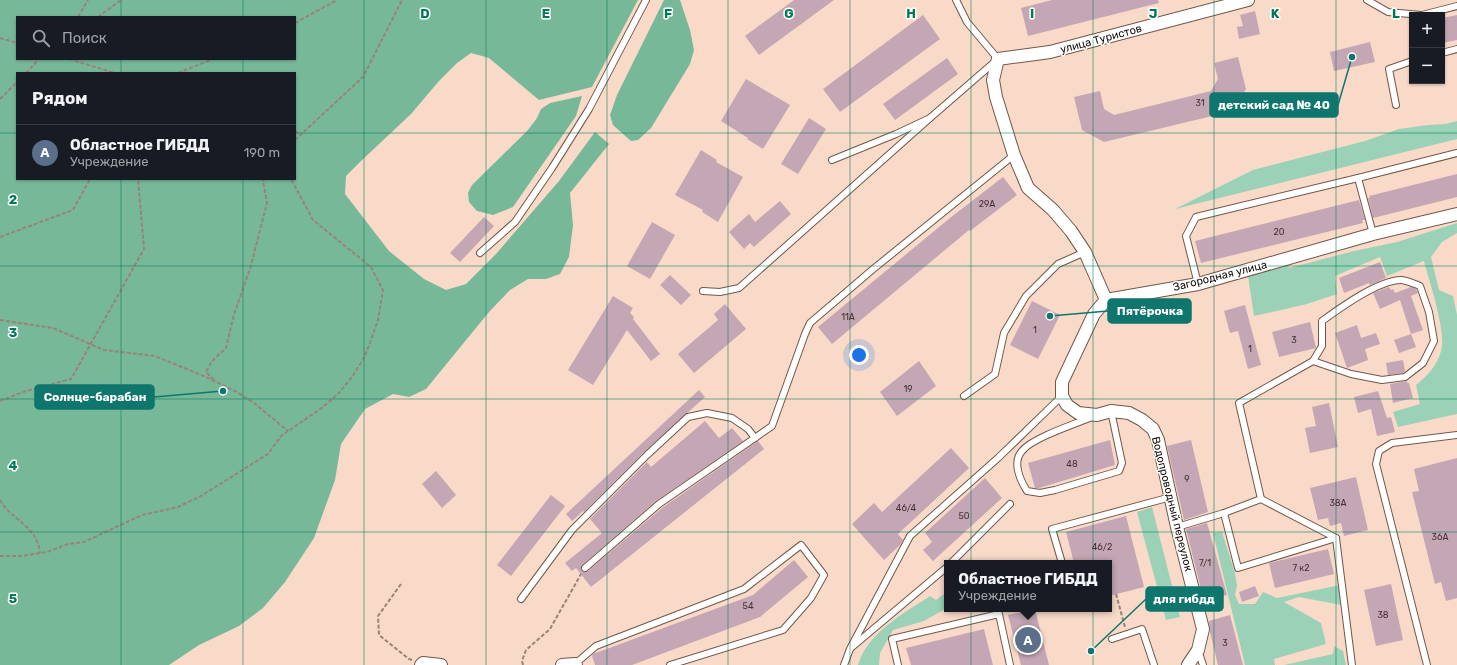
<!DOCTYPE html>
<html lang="ru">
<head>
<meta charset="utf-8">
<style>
	body { margin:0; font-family:Rubik,sans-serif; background:#20242c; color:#f1f3f6 }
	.controls { position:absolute; right:12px; top:12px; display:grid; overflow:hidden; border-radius:0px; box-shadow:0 1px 3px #0004 }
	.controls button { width:36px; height:36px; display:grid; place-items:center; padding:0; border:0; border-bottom:1px solid #363941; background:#171b24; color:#f1f3f6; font:20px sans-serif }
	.you { position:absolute; left:859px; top:355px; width:14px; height:14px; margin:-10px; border:3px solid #fff; border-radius:50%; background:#1a73e8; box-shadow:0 0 0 6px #1a73e833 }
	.badge { display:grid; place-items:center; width:26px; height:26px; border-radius:50%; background:#7c3aed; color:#fff; font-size:13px; font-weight:700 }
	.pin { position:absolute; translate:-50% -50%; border:2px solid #fff; box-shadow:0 1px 4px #0006 }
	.popup { position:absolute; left:944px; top:560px; width:168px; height:52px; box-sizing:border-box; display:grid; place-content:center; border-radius:0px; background:#171b24; filter:drop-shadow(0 1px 3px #0005); font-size:13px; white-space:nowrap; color:#9ea1a6 }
	.popup b { font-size:15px; color:#f1f3f6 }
	.popup::after { content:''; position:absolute; left:50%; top:100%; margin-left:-8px; border:8px solid transparent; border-top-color:#171b24 }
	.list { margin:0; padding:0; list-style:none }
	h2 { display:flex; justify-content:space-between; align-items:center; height:52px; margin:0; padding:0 16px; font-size:17px }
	h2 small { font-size:13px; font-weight:400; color:#9ea1a6 }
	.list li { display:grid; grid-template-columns:26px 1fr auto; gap:12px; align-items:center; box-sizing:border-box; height:56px; padding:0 16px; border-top:1px solid #363941 }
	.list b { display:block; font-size:15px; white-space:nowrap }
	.list p { margin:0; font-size:13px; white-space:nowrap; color:#9ea1a6 }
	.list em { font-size:13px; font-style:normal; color:#9ea1a6 }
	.icon { flex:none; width:22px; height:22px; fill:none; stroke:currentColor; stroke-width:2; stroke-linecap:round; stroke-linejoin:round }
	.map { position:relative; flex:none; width:1457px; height:665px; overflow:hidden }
	.search { position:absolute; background:#171b24; box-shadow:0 1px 3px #0004; left:16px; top:16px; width:280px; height:44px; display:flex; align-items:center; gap:10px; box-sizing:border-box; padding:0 14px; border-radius:0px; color:#9ea1a6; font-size:15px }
	.panel { position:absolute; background:#171b24; box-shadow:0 1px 3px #0004; left:16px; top:72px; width:280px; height:108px; border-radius:0px }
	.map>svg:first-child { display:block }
	.green { fill:#9bd2b7 }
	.forest { fill:#77b899; fill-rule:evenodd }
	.building { fill:#c5a6b5 }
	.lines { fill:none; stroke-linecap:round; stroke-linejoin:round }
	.lane-casing { stroke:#715749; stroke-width:8 }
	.street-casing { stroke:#715749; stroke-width:14 }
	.path { stroke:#998377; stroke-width:2; stroke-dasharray:4 2; stroke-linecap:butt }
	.lane { stroke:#fff; stroke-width:6 }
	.street { stroke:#fff; stroke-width:12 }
	.grid { fill:none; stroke:#007957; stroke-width:1; stroke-opacity:0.55 }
	.labels { text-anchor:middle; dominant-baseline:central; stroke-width:3; stroke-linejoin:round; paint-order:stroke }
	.number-label { font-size:9px; fill:#423232 }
	.street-label { font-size:11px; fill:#160c07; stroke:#fff }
	.grid-label { font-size:13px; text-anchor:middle; font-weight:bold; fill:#007957; stroke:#fff; stroke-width:3; stroke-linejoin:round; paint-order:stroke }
	.leader { fill:none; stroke:#0f766e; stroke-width:1.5 }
	.callout-dot { fill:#0f766e; stroke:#fff; stroke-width:1.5 }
	.callout { fill:#0f766e; stroke:#0f766e; stroke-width:1.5 }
	.callout-label { font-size:12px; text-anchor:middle; font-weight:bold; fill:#fff }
</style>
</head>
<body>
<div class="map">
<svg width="1457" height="665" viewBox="0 0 1457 665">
	<rect width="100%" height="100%" fill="#f9dac9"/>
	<g class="green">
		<path d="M 1457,121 L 1457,139 L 1175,209 L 1253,170 L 1365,141 L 1399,129 L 1428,125 L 1445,124 Z"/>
		<path d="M 1457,223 L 1457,233 L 1442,242 L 1431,257 L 1439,290 L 1453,296 L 1457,315 L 1457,414 L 1398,427 L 1393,412 L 1420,404 L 1416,385 C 1427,376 1437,366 1441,351 C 1447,333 1429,281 1424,261 L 1387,276 L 1380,257 L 1335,276 L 1337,294 L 1307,304 L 1254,316 L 1248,276 L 1287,263 L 1289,268 L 1354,251 L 1397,242 Z"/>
		<path d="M 1152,507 L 1180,617 L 1166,620 L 1137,512 Z"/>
		<path d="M 1222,532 L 1235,573 L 1237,585 L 1235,595 L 1239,604 L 1255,604 L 1263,592 L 1277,598 L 1340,585 L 1341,605 L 1299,597 L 1284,602 L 1321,623 L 1326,644 L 1274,659 L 1275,665 L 1245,665 L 1213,533 Z"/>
		<path d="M 947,592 L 947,608 L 924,621 L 893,630 L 880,653 L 879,665 L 858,665 C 868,632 903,614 930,596 L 936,600 Z"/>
		<path d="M 1334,646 L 1343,651 L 1346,665 L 1284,665 L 1333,654 Z"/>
	</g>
	<g class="forest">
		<path d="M 0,0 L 638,0 L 592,87 L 539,100 L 489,58 L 471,53 L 457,63 L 439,81 L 411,114 L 361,161 L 346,176 L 345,194 L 389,251 L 424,279 L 446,290 L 466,284 L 496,254 L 559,181 L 595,132 L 609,144 L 570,193 L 573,225 L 569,257 L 560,274 L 546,279 L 528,279 L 510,290 L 489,312 L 426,389 L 409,397 L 393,394 L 365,409 L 341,444 L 335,480 L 314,538 L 285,582 L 263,608 L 239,626 L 199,645 L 169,665 L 0,665 ZM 17,17 L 295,17 L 295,59 L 17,59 ZM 17,73 L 295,73 L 295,179 L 17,179 Z"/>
		<path d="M 664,0 L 680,0 L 690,30 L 694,50 L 690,64 L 651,128 L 638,140 L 631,141 L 613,125 L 610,115 L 617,95 Z"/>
		<path d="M 582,96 L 576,116 L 513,207 L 493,215 L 477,211 L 469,202 L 468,193 L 472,185 L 528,130 L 537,118 L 541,109 L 550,103 Z"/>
	</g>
	<g class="building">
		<path d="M 794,0 L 834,0 L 759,55 L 745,36 Z"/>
		<path d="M 1052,0 L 1158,0 L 1159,3 L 1028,36 L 1021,8 Z"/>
		<path d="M 1255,11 L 1260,34 L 1239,39 L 1237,27 L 1243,26 L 1240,15 Z"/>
		<path d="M 923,15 L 940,39 L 840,112 L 823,89 Z"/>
		<path d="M 1457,15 L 1457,40 L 1442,43 L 1442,18 Z"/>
		<path d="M 1370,42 L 1375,62 L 1334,71 L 1330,52 Z"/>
		<path d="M 1238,57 L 1246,89 L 1233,111 L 1104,142 L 1082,130 L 1074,97 L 1100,91 L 1104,109 L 1114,115 L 1211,91 L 1218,79 L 1214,63 Z"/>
		<path d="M 947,58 L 958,74 L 895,120 L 883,104 Z"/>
		<path d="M 746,79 L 790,105 L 763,149 L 747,139 L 748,138 L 721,121 Z"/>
		<path d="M 809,118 L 826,129 L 798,174 L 781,164 Z"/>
		<path d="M 701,150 L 717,160 L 716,162 L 743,177 L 718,222 L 702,212 L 703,210 L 675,195 Z"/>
		<path d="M 1457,174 L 1457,197 L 1373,218 L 1368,198 L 1370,198 L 1369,196 Z"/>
		<path d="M 1003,177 L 1017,195 L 970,231 L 969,230 L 832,344 L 818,327 L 950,218 Z"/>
		<path d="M 1359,200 L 1365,220 L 1362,220 L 1363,223 L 1201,263 L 1195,241 Z"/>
		<path d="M 780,201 L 791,214 L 754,247 L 750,243 L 744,249 L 729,232 L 749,214 L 755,222 Z"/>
		<path d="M 484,217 L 494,226 L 460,262 L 450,253 Z"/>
		<path d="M 652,222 L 675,235 L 650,279 L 627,266 Z"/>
		<path d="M 1380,262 L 1386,278 L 1370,285 L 1369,283 L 1344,293 L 1339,278 Z"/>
		<path d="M 670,275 L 691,295 L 681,305 L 660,285 Z"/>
		<path d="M 1389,287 L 1391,290 L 1393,289 L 1395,293 L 1411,287 L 1416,289 L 1418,293 L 1411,296 L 1423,330 L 1411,334 L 1400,300 L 1380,309 L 1373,293 Z"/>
		<path d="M 613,296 L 633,308 L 630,313 L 634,317 L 633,319 L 660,354 L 651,361 L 627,330 L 593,385 L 568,370 Z"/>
		<path d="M 1032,301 L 1060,315 L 1038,359 L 1010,345 Z"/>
		<path d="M 725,304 L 746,329 L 694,373 L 678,354 L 718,320 L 714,314 Z"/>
		<path d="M 1245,305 L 1261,365 L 1248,369 L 1238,331 L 1230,333 L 1224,311 Z"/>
		<path d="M 1310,322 L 1316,348 L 1279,357 L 1272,332 Z"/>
		<path d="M 1357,325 L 1361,338 L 1376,333 L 1380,344 L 1365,349 L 1368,360 L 1347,368 L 1335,333 Z"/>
		<path d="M 1411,334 L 1416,347 L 1399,353 L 1394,340 Z"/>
		<path d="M 1403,360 L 1405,371 L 1403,373 L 1388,375 L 1386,363 Z"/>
		<path d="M 919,361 L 936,386 L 897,416 L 880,392 Z"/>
		<path d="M 1407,381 L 1407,383 L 1409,383 L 1413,398 L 1393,403 L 1390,384 Z"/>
		<path d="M 699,390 L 705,397 L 644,452 L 584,512 L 583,511 L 572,521 L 566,514 Z"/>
		<path d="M 1378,391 L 1387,418 L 1391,417 L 1395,432 L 1377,436 L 1371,409 L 1358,413 L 1354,397 Z"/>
		<path d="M 1329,403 L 1338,447 L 1310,453 L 1305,428 L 1316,426 L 1312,407 Z"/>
		<path d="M 705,421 L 719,438 L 732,428 L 743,441 L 656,501 L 582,565 L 581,568 L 582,571 L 585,572 L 588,571 L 662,508 L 758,441 L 764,449 L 591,587 L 576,568 L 572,571 L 565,563 L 602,533 L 590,519 L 647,462 L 651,467 Z"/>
		<path d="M 1110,440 L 1115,465 L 1039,488 L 1035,488 L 1028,463 Z"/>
		<path d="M 1191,440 L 1208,512 L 1184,520 L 1167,446 Z"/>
		<path d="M 951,448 L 969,468 L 898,534 L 903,540 L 900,545 L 884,560 L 852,524 L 874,503 L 882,512 Z"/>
		<path d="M 1457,458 L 1457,598 L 1446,601 L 1441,582 L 1435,584 L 1412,492 L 1419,491 L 1414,469 Z"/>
		<path d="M 436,471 L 456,495 L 442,508 L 422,484 Z"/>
		<path d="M 1356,477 L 1368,530 L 1344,536 L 1341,523 L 1330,526 L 1328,518 L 1318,520 L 1310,488 Z"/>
		<path d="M 985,478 L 1002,498 L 933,561 L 923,550 L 932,542 L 925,533 Z"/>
		<path d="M 551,495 L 565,506 L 511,576 L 497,565 Z"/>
		<path d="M 1126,516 L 1144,587 L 1109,596 L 1109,563 L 1074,563 L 1066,532 Z"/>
		<path d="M 1207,523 L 1227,595 L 1204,601 L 1186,529 Z"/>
		<path d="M 1328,549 L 1334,574 L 1275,588 L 1269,563 Z"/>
		<path d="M 794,560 L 808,577 L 760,617 L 632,665 L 595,665 L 592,656 L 593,654 L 753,595 Z"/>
		<path d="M 1391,584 L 1403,640 L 1376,646 L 1364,590 Z"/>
		<path d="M 1255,586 L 1259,596 L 1242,602 L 1239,592 Z"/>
		<path d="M 1035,609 L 1049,665 L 1021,665 L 1008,615 Z"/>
		<path d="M 1230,615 L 1243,665 L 1218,665 L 1210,632 L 1209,621 Z"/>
		<path d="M 984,629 L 993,665 L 911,665 L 906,648 Z"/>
	</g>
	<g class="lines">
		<g class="lane-casing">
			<g id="lane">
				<path d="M 1367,0 L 1388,12 L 1421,15"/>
				<path d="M 1422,15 L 1457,6"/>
				<path d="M 1442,53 L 1457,49"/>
				<path d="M 1396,105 L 1389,69 L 1412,61"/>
				<path d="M 832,160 L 896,134 L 930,118 L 998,59 L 967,22 L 956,0"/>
				<path d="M 1358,178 L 1373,234"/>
				<path d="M 480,253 L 515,222 L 552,168 L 589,109 L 646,0"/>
				<path d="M 1198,284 L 1186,236 L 1196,217 L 1358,178 L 1457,153"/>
				<path d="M 703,291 L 720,292 L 739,288 L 930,118"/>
				<path d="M 964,396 L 995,374 L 1004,333 L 1026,296 L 1058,264 L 1085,252"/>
				<path d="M 1092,417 C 1075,424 1032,438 1022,451 C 1012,462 1020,480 1027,491 L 1040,493 L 1055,490 L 1119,471 L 1122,463 L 1111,411"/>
				<path d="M 1261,499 L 1239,403 L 1313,361 L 1322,346 L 1322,321 C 1340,308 1380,279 1402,280 C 1408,281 1415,284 1420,286 L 1429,312 L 1434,341 L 1423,363 L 1405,377 L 1382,380 L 1351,374 L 1313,361"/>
				<path d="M 1224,513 L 1238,568 L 1336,538"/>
				<path d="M 1177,527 L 1224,513 L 1261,499 L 1336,538 L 1352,665"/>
				<path d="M 951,563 L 1010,504"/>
				<path d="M 1062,563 L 1052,529 L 1171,497"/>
				<path d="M 585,568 L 659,504 L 772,426 L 805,334 L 810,323 L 872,270 L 1014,155"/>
				<path d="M 521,599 L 572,530 L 647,455 L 688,417 L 707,413 L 732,418 L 748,429 L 755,438"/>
				<path d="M 1112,639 L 1142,629 L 1154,665"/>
				<path d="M 852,647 L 947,567"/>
				<path d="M 1198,650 L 1203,665"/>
				<path d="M 575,664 L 596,646 L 744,589 L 801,545 L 824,575 L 811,598 L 783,630 L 670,665"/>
				<path d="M 844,665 L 850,649 L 910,536 L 998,458 L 1062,396"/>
				<path d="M 898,665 L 892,639 L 999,614 L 1010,665"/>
				<path d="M 1427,665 L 1376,464 L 1379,451 L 1392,443 L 1457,435"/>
			</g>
		</g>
		<g class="street-casing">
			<g id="street">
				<path d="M 1106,300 L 1085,252 L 1071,231 L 1053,210 L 1028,188 L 1014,155 L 996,97 L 993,80 L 998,59 L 1050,52 L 1248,0"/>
				<path d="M 1106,300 L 1094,314 L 1077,350 L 1062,382 L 1062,396 L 1067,405 L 1078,413 L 1097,415 L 1111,411 L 1129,413 L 1142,420 L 1153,429 L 1158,440 L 1177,527 L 1203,629 L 1198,650 L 1188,665"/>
				<path d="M 1106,300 L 1198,284 L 1373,234 L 1457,214"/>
				<path d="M 421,665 L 423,663 L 441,665"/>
				<path d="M 562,665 L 575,664 L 576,665"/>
			</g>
		</g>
		<g class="path">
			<path d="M 78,17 L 88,0"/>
			<path d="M 98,17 L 121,0"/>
			<path d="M 295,23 L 337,0"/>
			<path d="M 0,38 L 17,43"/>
			<path d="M 69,59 L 115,73"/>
			<path d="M 26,73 L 39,59"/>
			<path d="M 178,73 L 213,59"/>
			<path d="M 0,99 L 17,82"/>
			<path d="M 295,131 L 301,134"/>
			<path d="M 295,140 L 363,77 L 402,0"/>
			<path d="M 0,237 L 73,210 L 90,179"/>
			<path d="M 0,320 L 53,328 L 104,350 L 155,356 L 206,377 L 237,392 L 254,403 L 288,431"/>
			<path d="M 214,380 L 206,372 L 212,361 L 226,348 L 234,314 L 250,269 L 267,203 L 263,181 L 265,179"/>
			<path d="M 0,401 L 26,391 L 71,379 L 144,249 L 138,179"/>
			<path d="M 0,500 C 11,520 37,525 40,553"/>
			<path d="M 0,556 L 22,556 L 40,553 L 47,552 L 68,544 L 84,542 L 142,515 L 178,507 L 201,496 L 268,454 L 281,436 L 323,407 L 339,393 L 352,377 L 364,358 L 370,343 L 378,320 L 383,290 L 371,267 L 313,220 L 291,179"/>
			<path d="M 401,584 L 378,616 L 379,635 L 409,659 L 412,660"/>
			<path d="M 1116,594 L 1125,627"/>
			<path d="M 523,665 L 522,661 L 526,650 L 550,629 L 581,574"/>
		</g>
		<use href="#lane" class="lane"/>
		<use href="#street" class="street"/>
	</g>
	<path class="grid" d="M 121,0 L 121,17M 243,0 L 243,17M 364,0 L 364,665M 486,0 L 486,665M 607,0 L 607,665M 728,0 L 728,665M 850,0 L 850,665M 971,0 L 971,665M 1093,0 L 1093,665M 1214,0 L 1214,665M 1336,0 L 1336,665M 121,59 L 121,73M 243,59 L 243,73M 0,133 L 17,133M 295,133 L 1457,133M 121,179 L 121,665M 243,179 L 243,665M 0,266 L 1457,266M 0,399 L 1457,399M 0,532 L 1457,532"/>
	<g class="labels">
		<g class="number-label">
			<text x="1200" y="103">31</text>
			<text x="987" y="204">29А</text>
			<text x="1279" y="232">20</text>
			<text x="848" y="317">11А</text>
			<text x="1035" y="330">1</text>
			<text x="1294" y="340">3</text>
			<text x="1250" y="349">1</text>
			<text x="908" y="389">19</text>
			<text x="1072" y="464">48</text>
			<text x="1187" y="479">9</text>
			<text x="1338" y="503">38А</text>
			<text x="906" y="508">46/4</text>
			<text x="964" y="516">50</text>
			<text x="1440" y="537">36А</text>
			<text x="1102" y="547">46/2</text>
			<text x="1205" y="563">7/1</text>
			<text x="1301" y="568">7 к2</text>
			<text x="748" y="606">54</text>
			<text x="1383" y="615">38</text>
			<text x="1225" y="643">3</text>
		</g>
		<g class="street-label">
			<text transform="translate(1101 39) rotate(-15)">улица Туристов</text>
			<text transform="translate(1220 276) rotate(-14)">Загородная улица</text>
			<text transform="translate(1172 504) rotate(76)">Водопроводный переулок</text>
		</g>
	</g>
	<g class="grid-label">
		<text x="425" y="18">D</text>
		<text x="546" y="18">E</text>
		<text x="668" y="18">F</text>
		<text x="789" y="18">G</text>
		<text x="911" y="18">H</text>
		<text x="1032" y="18">I</text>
		<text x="1153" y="18">J</text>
		<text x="1275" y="18">K</text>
		<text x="1396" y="18">L</text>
		<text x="13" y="204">2</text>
		<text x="13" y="337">3</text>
		<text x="13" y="470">4</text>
		<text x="13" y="603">5</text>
	</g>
	<path class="leader" d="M1352 57L1338 105M1050 316L1108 311M223 391L154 397M1091 651L1146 599"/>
	<g class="callout-dot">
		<circle cx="1352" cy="57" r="4"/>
		<circle cx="1050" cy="316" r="4"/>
		<circle cx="223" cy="391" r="4"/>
		<circle cx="1091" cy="651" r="4"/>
	</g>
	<g class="callout">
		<rect x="1210" y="93" width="128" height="24" rx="4"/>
		<rect x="1108" y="299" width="83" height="24" rx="4"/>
		<rect x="35" y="385" width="119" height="24" rx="4"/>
		<rect x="1146" y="587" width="77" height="24" rx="4"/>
	</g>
	<g class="callout-label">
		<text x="1274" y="109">детский сад № 40</text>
		<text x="1150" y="315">Пятёрочка</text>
		<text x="95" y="401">Солнце-барабан</text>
		<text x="1184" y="603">для гибдд</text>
	</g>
</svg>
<div class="controls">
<button>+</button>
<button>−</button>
</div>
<div class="you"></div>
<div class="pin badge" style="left:1028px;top:640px;background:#5c6f8a">A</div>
<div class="popup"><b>Областное ГИБДД</b>Учреждение</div>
<div class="search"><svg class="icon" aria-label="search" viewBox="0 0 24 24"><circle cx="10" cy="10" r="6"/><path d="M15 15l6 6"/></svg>Поиск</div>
<section class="panel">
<h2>Рядом<small></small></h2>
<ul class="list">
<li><span class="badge" style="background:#5c6f8a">A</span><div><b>Областное ГИБДД</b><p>Учреждение</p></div><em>190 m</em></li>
</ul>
</section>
</div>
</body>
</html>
